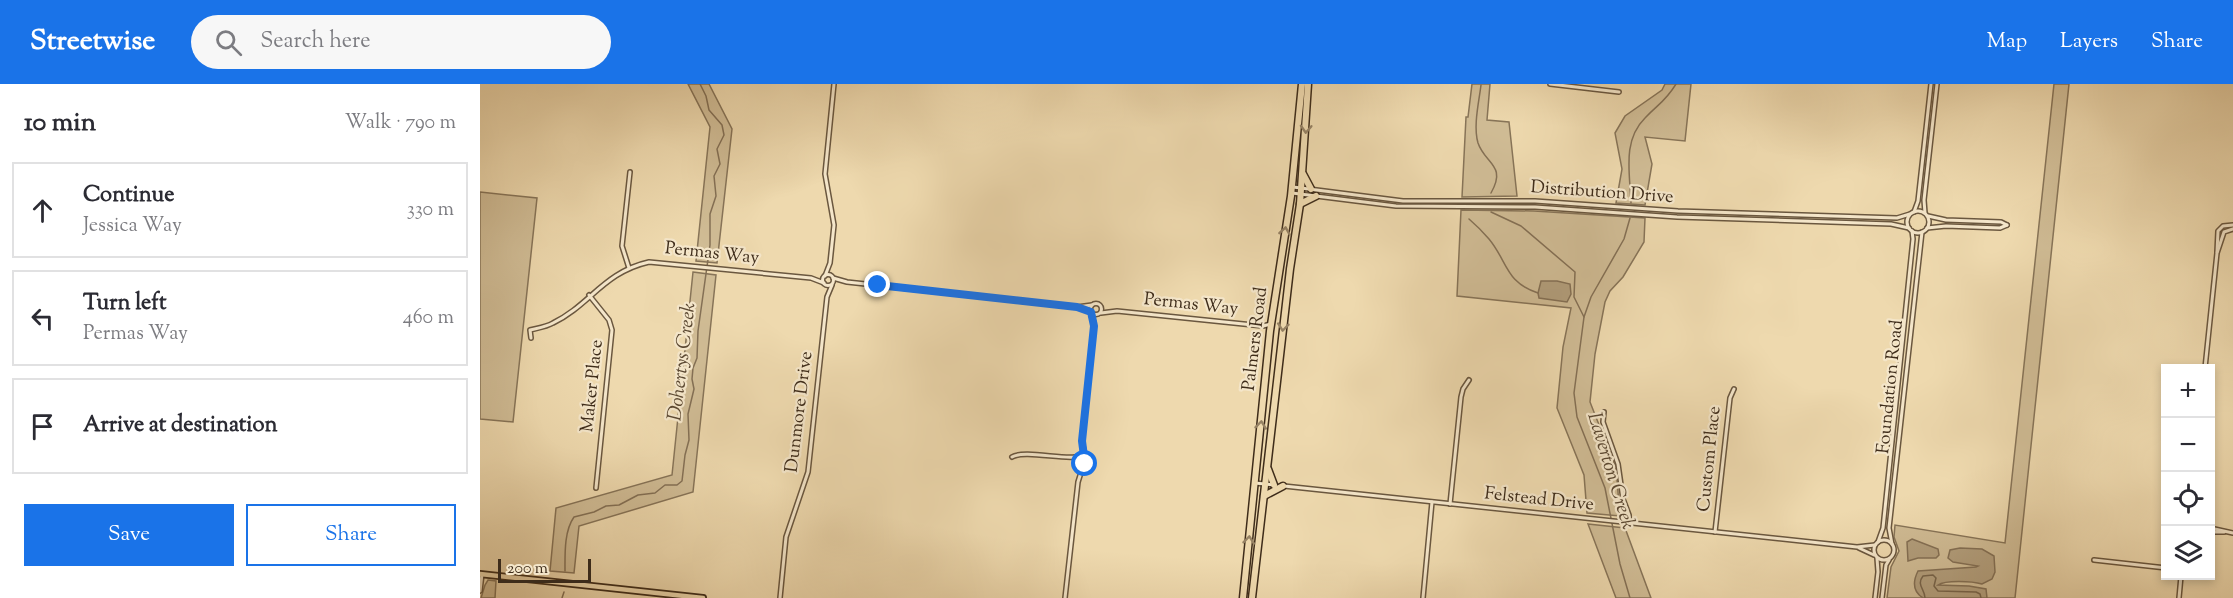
<!DOCTYPE html>
<html lang="en">
<head>
<meta charset="utf-8">
<style>
	body { margin:0; font-family:"Sorts Mill Goudy",serif; background:#f7f7f7; color:#2b2b33 }
	.controls { position:absolute; right:18px; bottom:18px; display:grid; overflow:hidden; border-radius:0px; box-shadow:0 3px 9px #0003 }
	.controls button { width:54px; height:54px; display:grid; place-items:center; padding:0; border:0; border-bottom:2px solid #e1e1e2; background:#fff; color:#2b2b33; font:30px sans-serif }
	.scale { position:absolute; left:18px; bottom:15px; width:93px; box-sizing:border-box; padding-left:6px; border:3px solid #3e2c1a; border-top:0; font-size:16px; line-height:21px; white-space:nowrap; color:#3e2c1a; -webkit-text-stroke:4px #f4e6ca; paint-order:stroke }
	.stop { position:absolute; width:18px; height:18px; margin:-14px; border:4px solid #1a73e8; border-radius:50%; background:#fff }
	.stop.end { background:#1a73e8; border-color:#fff; box-shadow:0 2px 6px #0008 }
	.list { margin:0; padding:0; list-style:none }
	h2 { display:flex; justify-content:space-between; align-items:center; height:78px; margin:0; padding:0 24px; font-size:26px }
	h2 small { font-size:20px; font-weight:400; color:#7c7c81 }
	.list li { display:grid; grid-template-columns:39px 1fr auto; gap:18px; align-items:center; box-sizing:border-box; height:96px; margin:0 12px 12px; padding:0 12px; border:2px solid #e1e1e2; border-radius:0px }
	.list b { display:block; font-size:22px; white-space:nowrap }
	.list p { margin:0; font-size:20px; white-space:nowrap; color:#7c7c81 }
	.list em { font-size:20px; font-style:normal; color:#7c7c81 }
	.actions { display:flex; gap:12px; padding:18px 24px }
	.actions a { flex:1; padding:14px 0; border:2px solid #1a73e8; border-radius:0px; text-align:center; font-size:21px; color:#1a73e8 }
	.actions .main { background:#1a73e8; color:#fff }
	.icon { flex:none; width:33px; height:33px; fill:none; stroke:currentColor; stroke-width:2; stroke-linecap:round; stroke-linejoin:round }
	.map { position:relative; flex:none; width:1753px; height:514px; overflow:hidden }
	header { display:flex; align-items:center; gap:36px; box-sizing:border-box; height:84px; padding:0 30px; background:#1a73e8; color:#fff }
	header strong { font-size:28px }
	nav { display:flex; gap:33px; margin-inline-start:auto; font-size:21px }
	.search { width:420px; height:54px; background:#f7f7f7; display:flex; align-items:center; gap:15px; box-sizing:border-box; padding:0 21px; border-radius:33px; color:#7c7c81; font-size:22px }
	main { display:flex }
	aside { flex:1; background:#fff }
	.map>svg:first-child { display:block }
	.green { fill:#d0bc95; stroke:#877458; stroke-width:1.5 }
	.water { fill:#b29e7c; stroke:#847055; stroke-width:1.5 }
	.lines { fill:none; stroke-linecap:round; stroke-linejoin:round }
	.shore { stroke:#78654b; stroke-width:1.5 }
	.stream { stroke:#847055; stroke-width:1.5 }
	.minor-casing { stroke:#6a573f; stroke-width:6 }
	.major-casing { stroke:#3e2c1a; stroke-width:8 }
	.highway-casing { stroke:#3e2c1a; stroke-width:9 }
	.minor { stroke:#f4e6ca; stroke-width:3 }
	.major { stroke:#eed9ae; stroke-width:4.5 }
	.highway { stroke:#eed9ae; stroke-width:6 }
	.oneway { stroke:#968264 }
	.route { stroke:#1a73e8; stroke-width:8 }
	.labels { text-anchor:middle; dominant-baseline:central; stroke-width:4.5; stroke-linejoin:round; paint-order:stroke }
	.street-label { font-size:18px; fill:#3e2c1a; stroke:#f4e6ca }
	.water-label { font-size:20px; font-style:italic; fill:#5b4832; stroke:#f4e6ca }
</style>
</head>
<body>
<header>
<strong>Streetwise</strong>
<div class="search"><svg class="icon" aria-label="search" viewBox="0 0 24 24"><circle cx="10" cy="10" r="6"/><path d="M15 15l6 6"/></svg>Search here</div>
<nav><a>Map</a><a>Layers</a><a>Share</a></nav>
</header>
<main>
<aside>
<h2>10 min<small>Walk · 790 m</small></h2>
<ul class="list">
<li><svg class="icon" aria-label="ahead" viewBox="0 0 24 24"><path d="M12 20V5M6 11l6-6 6 6"/></svg><div><b>Continue</b><p>Jessica Way</p></div><em>330 m</em></li>
<li><svg class="icon" aria-label="left" viewBox="0 0 24 24"><path d="M17 20v-9H6M10 6l-5 5 5 5"/></svg><div><b>Turn left</b><p>Permas Way</p></div><em>460 m</em></li>
<li><svg class="icon" aria-label="arrive" viewBox="0 0 24 24"><path d="M6 21V4h12l-3 4 3 4H6"/></svg><div><b>Arrive at destination</b></div></li>
</ul>
<div class="actions"><a class="main">Save</a><a>Share</a></div>
</aside>
<div class="map">
<svg width="1753" height="514" viewBox="0 0 1753 514">
	<rect width="100%" height="100%" fill="#eed9ae"/>
	<filter id="stains"><feTurbulence type="fractalNoise" baseFrequency=".00333" numOctaves="4"/><feColorMatrix values="0 0 0 0 .2 0 0 0 0 .09 0 0 0 0 .02 0 0 0 .5 -.17"/></filter>
	<radialGradient id="worn" r=".72"><stop offset=".6" stop-color="#630" stop-opacity="0"/><stop offset="1" stop-color="#630" stop-opacity=".3"/></radialGradient>
	<g class="green">
		<path d="M 208,0 L 229,0 L 252,45 L 237,179 L 216,177 L 230,43 Z"/>
		<path d="M 992,0 L 1010,0 L 1007,36 L 1029,38 L 1037,112 L 982,113 L 986,33 L 988,33 Z"/>
		<path d="M 1185,0 L 1211,0 L 1205,57 L 1165,53 L 1172,80 L 1165,121 L 1136,119 L 1142,85 L 1135,49 L 1145,32 L 1182,6 Z"/>
		<path d="M 1574,0 L 1589,0 L 1535,514 L 1407,514 L 1411,483 L 1419,467 L 1414,453 L 1415,441 L 1525,459 Z"/>
		<path d="M 0,108 L 57,114 L 33,338 L 0,335 Z"/>
		<path d="M 981,126 L 1054,127 L 1165,134 L 1164,158 L 1143,193 L 1130,207 L 1125,218 L 1115,270 L 1110,318 L 1136,384 L 1140,432 L 1107,429 L 1104,391 L 1077,324 L 1083,263 L 1091,224 L 977,212 Z"/>
		<path d="M 213,188 L 236,191 L 213,408 L 99,442 L 94,489 L 70,487 L 76,424 L 192,391 Z"/>
		<path d="M 1108,440 L 1145,444 L 1171,514 L 1136,514 Z"/>
		<path d="M 8,496 L 16,497 L 15,514 L 1,514 L 5,501 Z"/>
	</g>
	<g class="water">
		<path d="M 1061,197 L 1077,197 L 1090,200 L 1091,210 L 1087,218 L 1059,214 L 1058,209 Z"/>
		<path d="M 1432,455 L 1458,465 L 1459,471 L 1456,474 L 1438,474 L 1428,477 L 1427,458 Z"/>
		<path d="M 1480,464 L 1502,465 L 1514,472 L 1515,488 L 1512,495 L 1502,500 C 1492,497 1465,496 1458,501 L 1489,502 L 1506,505 L 1507,514 L 1443,514 C 1432,507 1433,497 1438,487 L 1496,483 L 1498,482 L 1473,478 L 1468,474 L 1470,466 Z"/>
	</g>
	<g class="lines">
		<path class="shore" d="M 1445,514 C 1445,505 1436,501 1443,492 L 1453,491 L 1456,494 L 1454,502 L 1458,507 L 1496,508 L 1500,510 L 1501,514"/>
		<g class="stream">
			<path d="M 1001,1 C 999,18 993,42 998,59 C 1005,80 1027,81 1011,109"/>
			<path d="M 1151,119 C 1150,89 1142,57 1165,34 C 1178,20 1185,18 1196,0"/>
			<path d="M 1011,128 L 1041,142 L 1095,188 L 1094,213 L 1104,233"/>
			<path d="M 1150,134 L 1144,155 L 1111,213 L 1104,233 L 1094,309 L 1097,333 L 1125,404 L 1140,480 L 1150,514"/>
			<path d="M 989,135 C 996,141 1003,148 1009,155 C 1028,178 1025,198 1058,209"/>
			<path d="M 85,487 C 85,470 84,447 94,433 L 114,428 L 126,422 L 139,421 L 158,411 L 175,409 L 185,401 L 197,401 L 202,397 L 205,371 L 209,356 L 208,330 L 214,305 L 212,295 L 213,284 L 217,274 L 218,247 L 230,161 L 230,130 L 236,112 L 234,92 L 240,80 L 237,65 L 244,51 L 242,41 L 229,26 L 226,12 L 220,0"/>
			<path d="M 82,514 L 84,508"/>
		</g>
		<g class="minor-casing">
			<g id="minor">
				<path d="M 1070,0 L 1139,8"/>
				<path d="M 813,103 L 923,117 L 1055,117 L 1198,127 L 1417,134 L 1430,130"/>
				<path d="M 812,109 L 916,122 L 1055,123 L 1197,133 L 1411,140 L 1429,144"/>
				<circle cx="1438" cy="138" r="11"/>
				<path d="M 1434,128 L 1438,117 L 1451,0"/>
				<path d="M 1445,129 L 1444,116 L 1457,0"/>
				<path d="M 1448,132 L 1466,136 L 1521,138 L 1527,141"/>
				<path d="M 1447,144 L 1466,142 L 1520,144 L 1527,141"/>
				<path d="M 1737,168 L 1738,147 L 1743,142 L 1753,141"/>
				<path d="M 149,184 L 142,162 L 150,88"/>
				<circle cx="348" cy="196" r="5.5"/>
				<path d="M 345,192 L 350,179 L 354,141 L 345,90 L 354,0"/>
				<path d="M 353,194 L 367,198 L 597,223 L 612,221"/>
				<path d="M 109,211 L 129,236 L 132,246 L 116,404"/>
				<circle cx="616" cy="225" r="5.5"/>
				<path d="M 621,229 L 637,227 L 783,242 L 791,240"/>
				<path d="M 51,254 L 50,246 C 58,244 66,243 73,239 C 110,221 124,188 169,178 L 331,194 L 344,199"/>
				<path d="M 1725,284 L 1737,169 L 1744,148 L 1753,145"/>
				<path d="M 1124,328 L 1123,338 L 1138,380 L 1143,415 L 1149,431 L 1149,439"/>
				<path d="M 532,373 C 543,366 580,375 595,373"/>
				<path d="M 604,373 L 600,371 L 596,373 L 595,380 L 601,382 L 606,377 L 602,357 L 614,242 L 612,229"/>
				<path d="M 775,399 L 794,401"/>
				<path d="M 804,402 L 1377,463 L 1395,461"/>
				<path d="M 970,420 L 981,313 L 983,305 L 989,296"/>
				<path d="M 1730,444 L 1753,449"/>
				<path d="M 1235,448 L 1250,314 L 1254,305"/>
				<path d="M 1730,448 L 1744,448"/>
				<circle cx="1404" cy="466" r="10"/>
				<path d="M 1398,458 L 1403,444 L 1433,155 L 1432,147"/>
				<path d="M 1412,460 L 1409,444 L 1442,148"/>
				<path d="M 1379,464 L 1394,471"/>
				<path d="M 1614,476 L 1686,484"/>
				<path d="M 0,507 L 2,490"/>
				<path d="M 300,514 L 306,453 L 328,388 L 347,213 L 352,201"/>
				<path d="M 585,514 L 598,398 L 603,382"/>
				<path d="M 943,514 L 952,418"/>
				<path d="M 1395,514 L 1398,488 L 1397,474"/>
				<path d="M 1402,514 L 1406,481 L 1409,476"/>
				<path d="M 1699,514 L 1701,492"/>
			</g>
		</g>
		<g class="major-casing">
			<path id="major" d="M 0,490 L 223,514"/>
		</g>
		<g class="highway-casing">
			<g id="highway">
				<path d="M 823,90 L 831,105"/>
				<path d="M 820,120 L 836,112"/>
				<path d="M 788,385 L 794,401"/>
				<path d="M 784,412 L 803,402"/>
				<path d="M 763,514 L 790,247 L 811,112 L 822,0"/>
				<path d="M 772,514 L 810,185 L 820,120 L 828,0"/>
			</g>
		</g>
		<use href="#minor" class="minor"/>
		<use href="#major" class="major"/>
		<use href="#highway" class="highway"/>
	</g>
	<defs><path id="oneway-chevron" d="M-2-3.5L2.5 0L-2 3.5" fill="none" stroke-width="1.6" stroke-linecap="round" stroke-linejoin="round" transform="scale(1.5)"/></defs>
	<g class="oneway">
		<use href="#oneway-chevron" transform="translate(826 45) rotate(93)"/>
		<use href="#oneway-chevron" transform="translate(805 147) rotate(-81)"/>
		<use href="#oneway-chevron" transform="translate(803 243) rotate(96)"/>
		<use href="#oneway-chevron" transform="translate(781 341) rotate(-84)"/>
		<use href="#oneway-chevron" transform="translate(769 456) rotate(-84)"/>
	</g>
	<g class="lines">
		<path class="route" d="M 398,201 L 597,223 L 611,228 L 614,242 L 602,357 L 605,380"/>
	</g>
	<g class="labels">
		<g class="street-label">
			<text transform="translate(1122 109) rotate(4)">Distribution Drive</text>
			<text transform="translate(232 170) rotate(6)">Permas Way</text>
			<text transform="translate(711 221) rotate(6)">Permas Way</text>
			<text transform="translate(776 255) rotate(-83)">Palmers Road</text>
			<text transform="translate(113 302) rotate(-84)">Maker Place</text>
			<text transform="translate(1411 303) rotate(-84)">Foundation Road</text>
			<text transform="translate(320 328) rotate(-83)">Dunmore Drive</text>
			<text transform="translate(1230 375) rotate(-84)">Custom Place</text>
			<text transform="translate(1059 416) rotate(6)">Felstead Drive</text>
		</g>
		<g class="water-label">
			<text transform="translate(203 278) rotate(-83)">Dohertys Creek</text>
			<text transform="translate(1130 387) rotate(73)">Laverton Creek</text>
		</g>
	</g>
	<rect width="100%" height="100%" filter="url(#stains)"/>
	<rect width="100%" height="100%" fill="url(#worn)"/>
</svg>
<div class="controls">
<button>+</button>
<button>−</button>
<button><svg class="icon" aria-label="locate" viewBox="0 0 24 24"><circle cx="12" cy="12" r="6"/><path d="M12 2v4M12 18v4M2 12h4M18 12h4"/></svg></button>
<button><svg class="icon" aria-label="layers" viewBox="0 0 24 24"><path d="M12 4l9 5-9 5-9-5zM3 14l9 5 9-5"/></svg></button>
</div>
<div class="scale">200 m</div>
<div class="stop" style="left:605px;top:380px"></div>
<div class="stop end" style="left:398px;top:201px"></div>
</div>
</main>
</body>
</html>
